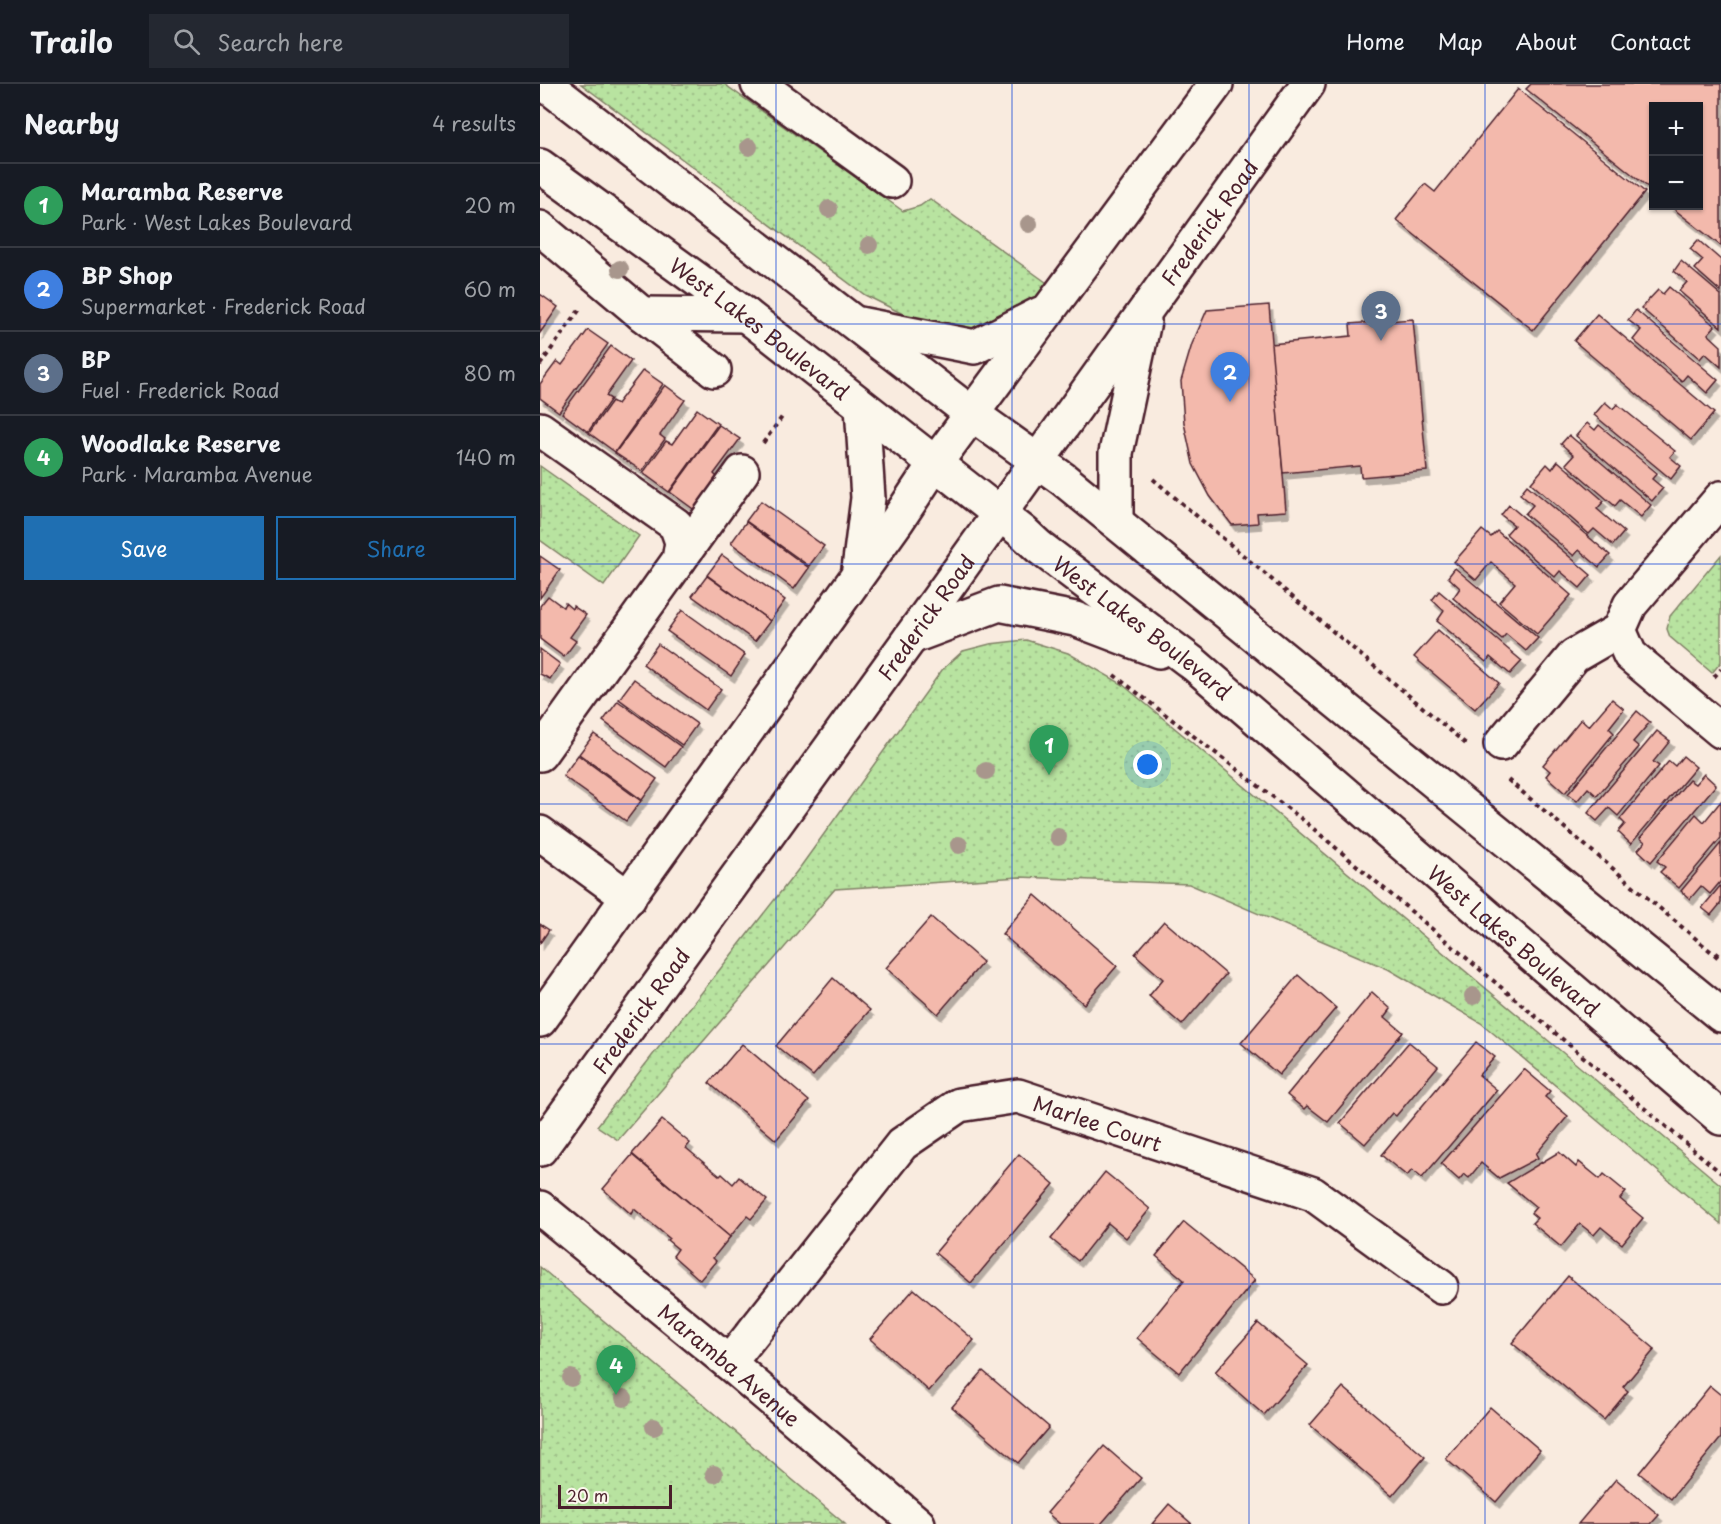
<!DOCTYPE html>
<html lang="en">
<head>
<meta charset="utf-8">
<style>
	body { margin:0; font-family:"Playpen Sans",sans-serif; background:#242831; color:#f1f3f6 }
	.controls { position:absolute; right:18px; top:18px; display:grid; overflow:hidden; border-radius:0px; box-shadow:0 2px 4px #0004 }
	.controls button { width:54px; height:54px; display:grid; place-items:center; padding:0; border:0; border-bottom:2px solid #363941; background:#171b24; color:#f1f3f6; font:30px sans-serif }
	.scale { position:absolute; left:18px; bottom:15px; width:114px; box-sizing:border-box; padding-left:6px; border:3px solid #4a1f2b; border-top:0; font-size:16px; line-height:21px; white-space:nowrap; color:#4a1f2b; -webkit-text-stroke:4px #fbf7ec; paint-order:stroke }
	.you { position:absolute; left:608px; top:681px; width:21px; height:21px; margin:-15px; border:4px solid #fff; border-radius:50%; background:#1a73e8; box-shadow:0 0 0 9px #1a73e833 }
	.badge { display:grid; place-items:center; width:39px; height:39px; border-radius:50%; background:#1f6fb2; color:#fff; font-size:20px; font-weight:700 }
	.pin { position:absolute; translate:-50% -50px; filter:drop-shadow(0 2px 3px #0008) }
	.pin::after { content:''; position:absolute; top:32px; width:21px; height:18px; background:inherit; clip-path:polygon(0 0,100% 0,50% 100%) }
	.list { margin:0; padding:0; list-style:none }
	h2 { display:flex; justify-content:space-between; align-items:center; height:78px; margin:0; padding:0 24px; font-size:26px }
	h2 small { font-size:20px; font-weight:400; color:#9ea1a6 }
	.list li { display:grid; grid-template-columns:39px 1fr auto; gap:18px; align-items:center; box-sizing:border-box; height:84px; padding:0 24px; border-top:2px solid #363941 }
	.list b { display:block; font-size:22px; white-space:nowrap }
	.list p { margin:0; font-size:20px; white-space:nowrap; color:#9ea1a6 }
	.list em { font-size:20px; font-style:normal; color:#9ea1a6 }
	.actions { display:flex; gap:12px; padding:18px 24px }
	.actions a { flex:1; padding:14px 0; border:2px solid #1f6fb2; border-radius:0px; text-align:center; font-size:21px; color:#1f6fb2 }
	.actions .main { background:#1f6fb2; color:#fff }
	.icon { flex:none; width:33px; height:33px; fill:none; stroke:currentColor; stroke-width:2; stroke-linecap:round; stroke-linejoin:round }
	.map { position:relative; flex:none; width:1181px; height:1440px; overflow:hidden }
	header { display:flex; align-items:center; gap:36px; box-sizing:border-box; height:84px; padding:0 30px; background:#171b24; border-bottom:2px solid #363941 }
	header strong { font-size:28px }
	nav { display:flex; gap:33px; margin-inline-start:auto; font-size:21px }
	.search { width:420px; height:54px; background:#242831; display:flex; align-items:center; gap:15px; box-sizing:border-box; padding:0 21px; border-radius:0px; color:#9ea1a6; font-size:22px }
	main { display:flex }
	aside { flex:1; background:#171b24 }
	.map>svg:first-child { display:block }
	.grass { fill:url(#grass-dots); stroke:#818166; stroke-width:1.5 }
	.building { fill:#f3b9ac; stroke:#4a1f2b; stroke-width:1.5; filter:url(#shadow) }
	.lines { fill:none; stroke-linecap:round; stroke-linejoin:round }
	.minor-casing { stroke:#4a1f2b; stroke-width:38 }
	.major-casing { stroke:#4a1f2b; stroke-width:38 }
	.path { stroke:#4a1f2b; stroke-width:4; stroke-dasharray:4.5 4.5; stroke-linecap:butt }
	.minor { stroke:#fbf7ec; stroke-width:33 }
	.major { stroke:#fbf7ec; stroke-width:33 }
	.tree { fill:#a8968c }
	.grid { fill:none; stroke:#1d4ed8; stroke-width:1.5; stroke-opacity:0.55 }
	.labels { text-anchor:middle; dominant-baseline:central; stroke-width:5; stroke-linejoin:round; paint-order:stroke }
	.street-label { font-size:21px; fill:#4a1f2b; stroke:#fbf7ec }
</style>
</head>
<body>
<header>
<strong>Trailo</strong>
<div class="search"><svg class="icon" aria-label="search" viewBox="0 0 24 24"><circle cx="10" cy="10" r="6"/><path d="M15 15l6 6"/></svg>Search here</div>
<nav><a>Home</a><a>Map</a><a>About</a><a>Contact</a></nav>
</header>
<main>
<aside>
<h2>Nearby<small>4 results</small></h2>
<ul class="list">
<li><span class="badge" style="background:#2e9e5b">1</span><div><b>Maramba Reserve</b><p>Park · West Lakes Boulevard</p></div><em>20 m</em></li>
<li><span class="badge" style="background:#3f7fe0">2</span><div><b>BP Shop</b><p>Supermarket · Frederick Road</p></div><em>60 m</em></li>
<li><span class="badge" style="background:#5c6f8a">3</span><div><b>BP</b><p>Fuel · Frederick Road</p></div><em>80 m</em></li>
<li><span class="badge" style="background:#2e9e5b">4</span><div><b>Woodlake Reserve</b><p>Park · Maramba Avenue</p></div><em>140 m</em></li>
</ul>
<div class="actions"><a class="main">Save</a><a>Share</a></div>
</aside>
<div class="map">
<svg width="1181" height="1440" viewBox="0 0 1181 1440">
	<defs>
		<pattern id="grass-dots" width="8" height="8" patternUnits="userSpaceOnUse" patternTransform="scale(1.5)"><rect width="8" height="8" fill="#b8e3a0"/><path d="M2 2h.1M6 6h.1" fill="none" stroke="#a0c28a" stroke-width="1.8" stroke-linecap="round"/></pattern>
		<filter id="shadow"><feDropShadow dx="3.5" dy="6" stdDeviation="0" flood-color="#0004"/></filter>
	</defs>
	<rect width="100%" height="100%" fill="#f9ebdf"/>
	<filter id="ink" filterUnits="userSpaceOnUse"><feTurbulence type="fractalNoise" baseFrequency=".0167" numOctaves="2"/><feDisplacementMap in="SourceGraphic" scale="12" xChannelSelector="R" yChannelSelector="G"/><feConvolveMatrix kernelMatrix="1 2 1 2 8 2 1 2 1" color-interpolation-filters="sRGB"/></filter>
	<g filter="url(#ink)">
		<g class="grass">
			<path d="M 41,0 L 184,0 L 363,127 L 380,122 L 390,115 L 510,201 L 489,220 L 447,242 L 425,245 L 375,236 L 325,211 Z"/>
			<path d="M 0,382 L 99,452 L 64,502 L 0,456 Z"/>
			<path d="M 1181,471 L 1181,578 L 1172,589 L 1130,553 L 1127,545 L 1130,532 Z"/>
			<path d="M 486,556 L 528,569 L 582,600 L 1181,1101 L 1181,1140 L 941,939 L 848,885 L 649,800 L 480,793 L 295,805 L 78,1056 L 57,1042 L 261,782 L 402,586 L 423,567 L 450,560 Z"/>
			<path d="M 0,1183 L 305,1440 L 0,1440 Z"/>
		</g>
		<g class="building">
			<path d="M 991,0 L 1181,0 L 1181,162 L 1130,122 L 1158,122 L 1158,22 L 1114,22 L 1114,108 L 986,5 Z"/>
			<path d="M 978,5 L 1105,108 L 993,246 L 856,136 L 885,100 L 895,108 Z"/>
			<path d="M 1158,156 L 1181,176 L 1181,208 L 1155,185 L 1163,176 L 1150,165 Z"/>
			<path d="M 1141,177 L 1181,211 L 1181,243 L 1139,207 L 1147,198 L 1134,187 Z"/>
			<path d="M 1129,203 L 1175,242 L 1168,250 L 1181,262 L 1181,283 L 1165,269 L 1160,275 L 1101,224 L 1118,206 L 1123,210 Z"/>
			<path d="M 0,210 L 18,223 L 0,249 Z"/>
			<path d="M 729,221 L 746,427 L 717,429 L 718,439 L 692,441 L 670,412 L 653,380 L 644,339 L 641,297 L 652,260 L 667,226 Z"/>
			<path d="M 1096,226 L 1178,296 L 1167,309 L 1147,291 L 1142,297 L 1093,256 L 1101,246 L 1088,236 Z"/>
			<path d="M 1057,230 L 1174,329 L 1151,356 L 1034,257 Z"/>
			<path d="M 873,235 L 887,387 L 821,393 L 820,382 L 743,389 L 731,260 L 811,252 L 810,240 Z"/>
			<path d="M 48,246 L 68,260 L 19,328 L 0,314 L 0,300 L 17,277 L 22,281 Z"/>
			<path d="M 71,262 L 91,277 L 66,312 L 71,315 L 48,348 L 22,329 Z"/>
			<path d="M 103,286 L 123,300 L 75,368 L 49,349 L 72,317 L 77,320 Z"/>
			<path d="M 125,301 L 145,316 L 120,351 L 125,355 L 102,387 L 75,369 Z"/>
			<path d="M 1065,318 L 1073,325 L 1077,320 L 1135,367 L 1130,373 L 1141,382 L 1131,395 L 1054,331 Z"/>
			<path d="M 157,325 L 178,340 L 129,408 L 103,389 L 126,357 L 132,360 Z"/>
			<path d="M 1047,339 L 1055,346 L 1059,341 L 1117,389 L 1112,395 L 1123,404 L 1112,417 L 1036,352 Z"/>
			<path d="M 179,341 L 200,355 L 174,390 L 179,395 L 156,427 L 130,408 Z"/>
			<path d="M 1029,351 L 1111,421 L 1101,433 L 1080,416 L 1075,422 L 1026,380 L 1034,371 L 1021,360 Z"/>
			<path d="M 1018,377 L 1064,417 L 1057,425 L 1084,448 L 1073,461 L 1054,445 L 1049,450 L 991,399 L 1007,380 L 1012,385 Z"/>
			<path d="M 987,401 L 1070,471 L 1059,483 L 1039,466 L 1034,472 L 985,430 L 993,421 L 980,410 Z"/>
			<path d="M 221,417 L 284,462 L 269,482 L 206,437 Z"/>
			<path d="M 969,421 L 1051,491 L 1040,504 L 1020,487 L 1015,493 L 966,450 L 974,441 L 961,431 Z"/>
			<path d="M 206,438 L 269,484 L 254,505 L 191,459 Z"/>
			<path d="M 942,446 L 951,453 L 957,447 L 1031,511 L 997,550 L 959,518 L 975,499 L 951,478 L 936,496 L 914,478 Z"/>
			<path d="M 182,471 L 245,516 L 230,537 L 167,491 Z"/>
			<path d="M 0,472 L 20,486 L 0,514 Z"/>
			<path d="M 915,484 L 998,554 L 986,567 L 966,550 L 962,555 L 913,514 L 920,504 L 908,493 Z"/>
			<path d="M 167,492 L 230,537 L 215,557 L 152,512 Z"/>
			<path d="M 899,507 L 982,577 L 970,590 L 950,573 L 946,578 L 897,537 L 904,527 L 892,516 Z"/>
			<path d="M 8,512 L 23,523 L 25,519 L 32,525 L 33,522 L 46,531 L 30,553 L 36,557 L 24,573 L 0,555 L 0,522 Z"/>
			<path d="M 142,526 L 205,571 L 191,592 L 127,547 Z"/>
			<path d="M 898,546 L 959,599 L 935,625 L 874,573 Z"/>
			<path d="M 118,560 L 181,605 L 166,626 L 103,580 Z"/>
			<path d="M 0,565 L 20,580 L 10,595 L 0,590 Z"/>
			<path d="M 94,595 L 157,640 L 142,661 L 79,615 Z"/>
			<path d="M 1072,615 L 1084,625 L 1069,644 L 1074,649 L 1025,709 L 1006,692 L 1010,687 L 1003,681 L 1041,635 L 1049,642 Z"/>
			<path d="M 78,617 L 141,663 L 126,683 L 63,637 Z"/>
			<path d="M 1097,627 L 1110,638 L 1093,658 L 1099,663 L 1057,712 L 1048,704 L 1037,717 L 1028,710 Z"/>
			<path d="M 1117,647 L 1130,657 L 1113,678 L 1119,682 L 1078,732 L 1069,724 L 1057,737 L 1048,729 Z"/>
			<path d="M 54,650 L 117,695 L 102,716 L 39,670 Z"/>
			<path d="M 38,671 L 101,717 L 86,737 L 23,692 Z"/>
			<path d="M 1143,672 L 1156,683 L 1091,760 L 1078,748 L 1085,740 L 1080,735 L 1129,677 L 1135,682 Z"/>
			<path d="M 1164,690 L 1176,701 L 1111,778 L 1098,766 L 1105,758 L 1100,754 L 1149,696 L 1155,700 Z"/>
			<path d="M 1181,717 L 1181,754 L 1139,804 L 1120,788 L 1125,783 L 1117,777 L 1156,730 L 1164,738 Z"/>
			<path d="M 1181,759 L 1181,797 L 1170,810 L 1161,802 L 1150,815 L 1141,807 Z"/>
			<path d="M 1181,801 L 1181,819 L 1171,831 L 1162,824 Z"/>
			<path d="M 495,811 L 577,882 L 544,920 L 462,850 Z"/>
			<path d="M 391,833 L 443,878 L 398,930 L 346,884 Z"/>
			<path d="M 624,837 L 686,890 L 642,941 L 609,912 L 623,895 L 595,870 Z"/>
			<path d="M 0,840 L 9,846 L 0,859 Z"/>
			<path d="M 758,891 L 796,924 L 739,991 L 701,959 Z"/>
			<path d="M 293,894 L 330,926 L 273,992 L 236,962 Z"/>
			<path d="M 832,908 L 851,925 L 845,933 L 863,948 L 788,1038 L 767,1022 L 764,1025 L 747,1011 Z"/>
			<path d="M 869,958 L 898,982 L 856,1032 L 852,1029 L 825,1060 L 800,1039 Z"/>
			<path d="M 936,958 L 955,973 L 939,991 L 957,1006 L 882,1094 L 872,1086 L 867,1092 L 841,1071 Z"/>
			<path d="M 202,960 L 269,1017 L 236,1056 L 169,999 Z"/>
			<path d="M 984,985 L 1010,1007 L 1005,1013 L 1028,1032 L 996,1070 L 998,1074 L 959,1094 L 941,1079 L 929,1094 L 924,1090 L 919,1096 L 901,1080 Z"/>
			<path d="M 122,1036 L 150,1059 L 146,1064 L 180,1092 L 182,1090 L 193,1100 L 199,1093 L 227,1116 L 211,1135 L 207,1132 L 190,1153 L 92,1070 Z"/>
			<path d="M 1019,1068 L 1036,1083 L 1039,1078 L 1060,1095 L 1064,1090 L 1086,1108 L 1080,1115 L 1103,1134 L 1082,1160 L 1061,1143 L 1054,1151 L 1040,1140 L 1021,1163 L 992,1139 L 997,1134 L 991,1129 L 996,1123 L 967,1099 Z"/>
			<path d="M 479,1070 L 514,1100 L 431,1199 L 395,1169 Z"/>
			<path d="M 92,1071 L 190,1153 L 173,1174 L 176,1177 L 160,1196 L 133,1172 L 138,1165 L 127,1156 L 129,1154 L 94,1125 L 91,1130 L 63,1105 Z"/>
			<path d="M 565,1088 L 610,1125 L 586,1154 L 568,1139 L 538,1177 L 511,1155 Z"/>
			<path d="M 644,1138 L 715,1196 L 639,1289 L 597,1254 L 644,1196 L 616,1172 Z"/>
			<path d="M 1028,1192 L 1115,1265 L 1083,1303 L 1088,1307 L 1064,1336 L 972,1259 Z"/>
			<path d="M 374,1205 L 434,1256 L 389,1307 L 330,1255 Z"/>
			<path d="M 718,1239 L 768,1281 L 724,1331 L 675,1288 Z"/>
			<path d="M 443,1287 L 509,1343 L 478,1379 L 412,1323 Z"/>
			<path d="M 1170,1302 L 1181,1311 L 1181,1354 L 1131,1415 L 1099,1389 Z"/>
			<path d="M 803,1303 L 885,1373 L 852,1412 L 770,1341 Z"/>
			<path d="M 950,1323 L 1000,1366 L 956,1418 L 906,1375 Z"/>
			<path d="M 564,1362 L 601,1394 L 561,1440 L 520,1440 L 507,1429 Z"/>
			<path d="M 1076,1395 L 1119,1431 L 1111,1440 L 1038,1440 Z"/>
			<path d="M 629,1420 L 652,1440 L 612,1440 Z"/>
		</g>
		<g class="lines">
			<g class="minor-casing">
				<g id="minor">
					<path d="M 218,0 L 352,97"/>
					<path d="M 0,144 L 102,230 L 174,286"/>
					<path d="M 102,230 L 206,231"/>
					<path d="M 0,345 L 136,441 L 142,458 L 139,476 L 0,670"/>
					<path d="M 139,476 L 202,388"/>
					<path d="M 1079,546 L 1090,571 L 1181,647"/>
					<path d="M 961,660 L 1034,572 L 1079,546 L 1090,521 L 1181,414"/>
					<path d="M 0,749 L 89,814"/>
					<path id="s1" d="M 0,1124 L 189,1279 L 378,1440"/>
					<path id="s2" d="M 189,1279 L 362,1060 L 419,1021 L 478,1012 L 773,1110 L 901,1203"/>
				</g>
			</g>
			<g class="major-casing">
				<g id="major">
					<path d="M 5,0 L 432,330 L 523,395 L 1181,931"/>
					<path id="s3" d="M 0,82 L 206,231 L 484,449 L 499,463 L 655,581 L 1181,1034"/>
					<path d="M 319,240 L 435,263 L 500,230"/>
					<path d="M 576,437 L 576,369 L 604,237"/>
					<path d="M 319,485 L 328,414 L 322,323"/>
					<path d="M 371,553 L 459,520 L 535,535 L 619,567"/>
					<path d="M 0,936 L 357,437 L 394,381 L 676,0"/>
					<path id="s4" d="M 0,1065 L 371,553 L 768,0"/>
				</g>
			</g>
			<g class="path">
				<path d="M 0,281 L 40,225"/>
				<path d="M 223,359 L 242,333"/>
				<path d="M 613,395 L 926,660"/>
				<path d="M 574,591 L 763,736 L 1181,1089"/>
				<path d="M 1174,593 L 1181,585"/>
				<path d="M 968,696 L 1181,876"/>
				<path d="M 1176,872 L 1181,866"/>
			</g>
			<use href="#minor" class="minor"/>
			<use href="#major" class="major"/>
		</g>
		<g class="tree">
			<circle cx="209" cy="63" r="9"/>
			<circle cx="289" cy="125" r="9"/>
			<circle cx="489" cy="140" r="9"/>
			<circle cx="329" cy="161" r="9"/>
			<circle cx="80" cy="185" r="9"/>
			<circle cx="446" cy="687" r="9"/>
			<circle cx="518" cy="753" r="9"/>
			<circle cx="419" cy="761" r="9"/>
			<circle cx="933" cy="912" r="9"/>
			<circle cx="31" cy="1294" r="9"/>
			<circle cx="84" cy="1314" r="9"/>
			<circle cx="114" cy="1343" r="9"/>
			<circle cx="174" cy="1390" r="9"/>
		</g>
	</g>
	<path class="grid" d="M 236,0 L 236,1440M 472,0 L 472,1440M 709,0 L 709,1440M 945,0 L 945,1440M 0,240 L 1181,240M 0,480 L 1181,480M 0,720 L 1181,720M 0,960 L 1181,960M 0,1200 L 1181,1200"/>
	<g class="labels">
		<g class="street-label">
			<text stroke="none"><textPath href="#s4" startOffset="1143">Frederick Road</textPath></text>
			<text stroke="none"><textPath href="#s3" startOffset="273">West Lakes Boulevard</textPath></text>
			<text stroke="none"><textPath href="#s4" startOffset="657">Frederick Road</textPath></text>
			<text stroke="none"><textPath href="#s3" startOffset="759">West Lakes Boulevard</textPath></text>
			<text stroke="none"><textPath href="#s3" startOffset="1245">West Lakes Boulevard</textPath></text>
			<text stroke="none"><textPath href="#s4" startOffset="171">Frederick Road</textPath></text>
			<text stroke="none"><textPath href="#s2" startOffset="492">Marlee Court</textPath></text>
			<text stroke="none"><textPath href="#s1" startOffset="246">Maramba Avenue</textPath></text>
		</g>
	</g>
</svg>
<div class="controls">
<button>+</button>
<button>−</button>
</div>
<div class="scale">20 m</div>
<div class="you"></div>
<div class="pin badge" style="left:509px;top:691px;background:#2e9e5b">1</div>
<div class="pin badge" style="left:690px;top:318px;background:#3f7fe0">2</div>
<div class="pin badge" style="left:841px;top:257px;background:#5c6f8a">3</div>
<div class="pin badge" style="left:76px;top:1311px;background:#2e9e5b">4</div>
</div>
</main>
</body>
</html>
